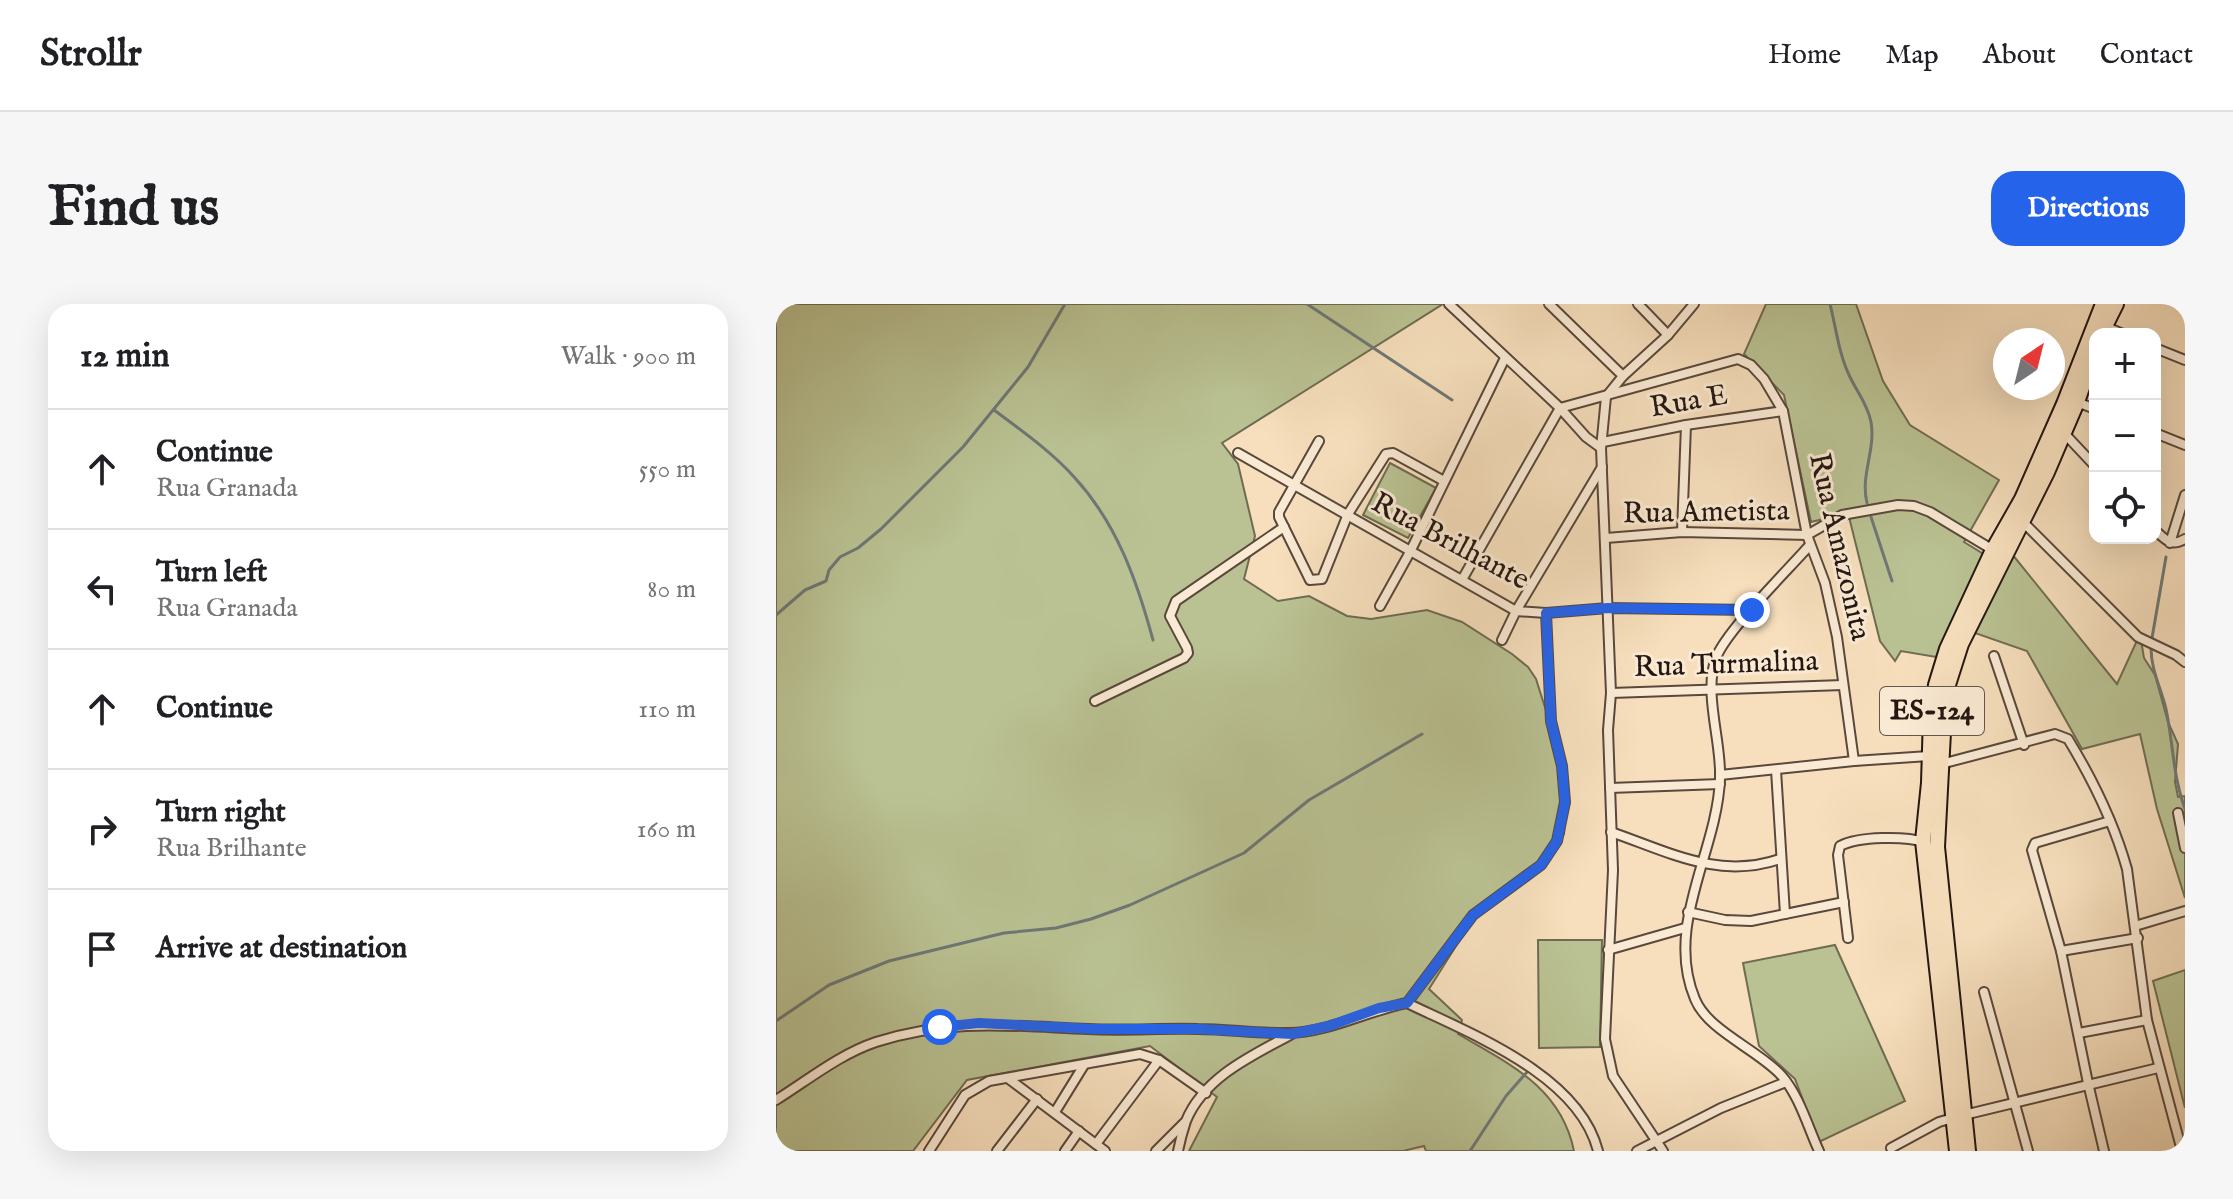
<!DOCTYPE html>
<html lang="en">
<head>
<meta charset="utf-8">
<style>
	body { margin:0; font-family:"IM FELL English",serif; background:#f6f6f6; color:#202124 }
	.controls { position:absolute; right:24px; top:24px; display:grid; overflow:hidden; border-radius:16px; box-shadow:0 8px 32px #0002 }
	.controls button { width:72px; height:72px; display:grid; place-items:center; padding:0; border:0; border-bottom:2px solid #e0e0e0; background:#fff; color:#202124; font:40px sans-serif }
	.compass { position:absolute; left:1217px; top:24px; width:72px; height:72px; border-radius:50%; background:#fff; box-shadow:0 8px 32px #0002; rotate:35deg }
	.stop { position:absolute; width:24px; height:24px; margin:-18px; border:6px solid #2563eb; border-radius:50%; background:#fff }
	.stop.end { background:#2563eb; border-color:#fff; box-shadow:0 2px 8px #0008 }
	.list { margin:0; padding:0; list-style:none }
	h2 { display:flex; justify-content:space-between; align-items:center; height:104px; margin:0; padding:0 32px; font-size:34px }
	h2 small { font-size:26px; font-weight:400; color:#757577 }
	.list li { display:grid; grid-template-columns:52px 1fr auto; gap:24px; align-items:center; box-sizing:border-box; height:120px; padding:0 32px; border-top:2px solid #e0e0e0 }
	.list b { display:block; font-size:30px; white-space:nowrap }
	.list p { margin:0; font-size:26px; white-space:nowrap; color:#757577 }
	.list em { font-size:26px; font-style:normal; color:#757577 }
	.icon { flex:none; width:44px; height:44px; fill:none; stroke:currentColor; stroke-width:2; stroke-linecap:round; stroke-linejoin:round }
	.map { position:relative; flex:none; width:1409px; height:847px; overflow:hidden; border-radius:24px }
	header { display:flex; align-items:center; gap:48px; box-sizing:border-box; height:112px; padding:0 40px; background:#fff; border-bottom:2px solid #e0e0e0 }
	header strong { font-size:38px }
	nav { display:flex; gap:44px; margin-inline-start:auto; font-size:28px }
	.intro { display:flex; align-items:center; justify-content:space-between; box-sizing:border-box; height:192px; padding:0 48px }
	h1 { margin:0; font-size:56px }
	.button { padding:20px 36px; border-radius:24px; background:#2563eb; color:#fff; font-size:28px; font-weight:700 }
	main { display:flex; gap:48px; padding:0 48px }
	aside { flex:1; background:#fff; border-radius:24px; box-shadow:0 8px 32px #0002 }
	.map>svg:first-child { display:block }
	.green { fill:#bac293; stroke:#6f6c52; stroke-width:2 }
	.lines { fill:none; stroke-linecap:round; stroke-linejoin:round }
	.stream { stroke:#6e7876; stroke-width:3 }
	.street-casing { stroke:#59483c; stroke-width:12 }
	.primary-casing { stroke:#241611; stroke-width:18 }
	.street { stroke:#faead4; stroke-width:8 }
	.primary { stroke:#f7dfbd; stroke-width:14 }
	.route { stroke:#2563eb; stroke-width:10 }
	.labels { text-anchor:middle; dominant-baseline:central; stroke-width:6; stroke-linejoin:round; paint-order:stroke }
	.shield { fill:#faead4; stroke:#64564c; stroke-width:2 }
	.shield-label { font-size:28px; font-weight:bold; fill:#241611 }
	.street-label { font-size:30px; fill:#241611; stroke:#faead4 }
</style>
</head>
<body>
<header>
<strong>Strollr</strong>
<nav><a>Home</a><a>Map</a><a>About</a><a>Contact</a></nav>
</header>
<div class="intro"><h1>Find us</h1><a class="button">Directions</a></div>
<main>
<aside>
<h2>12 min<small>Walk · 900 m</small></h2>
<ul class="list">
<li><svg class="icon" aria-label="ahead" viewBox="0 0 24 24"><path d="M12 20V5M6 11l6-6 6 6"/></svg><div><b>Continue</b><p>Rua Granada</p></div><em>550 m</em></li>
<li><svg class="icon" aria-label="left" viewBox="0 0 24 24"><path d="M17 20v-9H6M10 6l-5 5 5 5"/></svg><div><b>Turn left</b><p>Rua Granada</p></div><em>80 m</em></li>
<li><svg class="icon" aria-label="ahead" viewBox="0 0 24 24"><path d="M12 20V5M6 11l6-6 6 6"/></svg><div><b>Continue</b></div><em>110 m</em></li>
<li><svg class="icon" aria-label="right" viewBox="0 0 24 24"><path d="M7 20v-9h11M14 6l5 5-5 5"/></svg><div><b>Turn right</b><p>Rua Brilhante</p></div><em>160 m</em></li>
<li><svg class="icon" aria-label="arrive" viewBox="0 0 24 24"><path d="M6 21V4h12l-3 4 3 4H6"/></svg><div><b>Arrive at destination</b></div></li>
</ul>
</aside>
<div class="map">
<svg width="1409" height="847" viewBox="0 0 1409 847">
	<rect width="100%" height="100%" fill="#f7dfbd"/>
	<filter id="stains"><feTurbulence type="fractalNoise" baseFrequency=".0025" numOctaves="4"/><feColorMatrix values="0 0 0 0 .2 0 0 0 0 .09 0 0 0 0 .02 0 0 0 .5 -.17"/></filter>
	<radialGradient id="worn" r=".72"><stop offset=".6" stop-color="#630" stop-opacity="0"/><stop offset="1" stop-color="#630" stop-opacity=".3"/></radialGradient>
	<g class="green">
		<path d="M 0,0 L 667,0 L 446,139 L 462,160 L 479,232 L 468,275 L 502,297 L 533,292 L 571,312 L 595,315 L 651,306 L 686,318 L 736,350 L 752,363 L 760,375 L 773,416 L 790,498 L 788,530 L 761,564 L 702,607 L 653,685 L 686,716 L 682,730 C 733,760 785,783 798,847 L 650,847 L 648,842 L 627,847 L 413,847 L 441,793 L 374,742 L 191,776 L 137,847 L 0,847 Z"/>
		<path d="M 990,0 L 1080,0 L 1107,77 L 1134,121 L 1223,176 L 1188,238 L 1209,251 L 1160,353 L 1125,347 L 1119,357 L 1104,337 L 1072,209 L 1035,218 L 1008,91 L 968,50 Z"/>
		<path d="M 614,159 L 660,184 L 632,234 L 587,211 Z"/>
		<path d="M 1236,250 L 1341,380 L 1364,330 L 1368,354 L 1379,371 L 1392,418 L 1402,440 L 1399,478 L 1402,493 L 1409,492 L 1409,594 L 1381,505 L 1364,430 L 1306,445 L 1251,347 L 1196,328 Z"/>
		<path d="M 762,636 L 826,636 L 824,743 L 763,744 Z"/>
		<path d="M 1059,641 L 1129,797 L 1043,838 L 1019,775 L 983,742 L 967,659 Z"/>
		<path d="M 1409,666 L 1409,804 L 1377,677 Z"/>
	</g>
	<g class="lines">
		<g class="stream">
			<path d="M 531,0 L 676,96"/>
			<path d="M 1054,0 C 1060,24 1063,51 1074,73 C 1081,88 1092,101 1095,118 C 1100,146 1084,171 1091,199"/>
			<path d="M 218,106 C 246,127 276,148 299,174 C 341,220 361,277 377,336"/>
			<path d="M 1095,213 L 1116,277"/>
			<path d="M 0,311 L 29,286 L 50,277 L 53,266 L 64,253 L 82,244 L 105,225 L 187,143 L 252,63 L 289,0"/>
			<path d="M 1376,334 L 1390,253"/>
			<path d="M 1375,344 C 1375,366 1385,384 1390,405 C 1397,438 1397,473 1409,505"/>
			<path d="M 0,717 L 53,681 L 113,657 L 228,629 L 280,624 L 315,615 L 354,601 L 468,549 L 533,496 L 646,430"/>
			<path d="M 694,847 L 730,792 L 751,768"/>
		</g>
		<g class="street-casing">
			<g id="street">
				<path d="M 673,0 L 784,104 L 810,133 L 825,144"/>
				<path d="M 773,0 L 847,72"/>
				<path d="M 862,0 L 892,31"/>
				<path d="M 1328,22 L 1347,30"/>
				<path d="M 1379,44 L 1409,56"/>
				<path d="M 1301,98 L 1319,105"/>
				<path d="M 1288,129 L 1319,162"/>
				<path d="M 1379,129 L 1409,141"/>
				<path d="M 543,137 L 503,208 L 503,213 L 534,276 L 546,275 L 572,210 L 610,150 L 617,149 L 668,177"/>
				<path d="M 827,138 L 910,121 L 1007,107"/>
				<path d="M 462,149 L 740,307 L 770,309 L 832,304 L 976,306"/>
				<path d="M 1247,218 L 1362,333 L 1400,351 L 1409,358"/>
				<path d="M 1379,226 C 1389,236 1396,243 1409,235"/>
				<path d="M 906,228 L 910,121"/>
				<path d="M 830,234 L 906,228 L 1031,231 L 1066,211 L 1122,201 L 1138,202 L 1154,208 L 1217,246"/>
				<path d="M 1394,239 L 1409,191"/>
				<path d="M 1033,242 C 1011,267 950,327 940,354 C 927,389 946,439 944,475 C 941,549 888,621 919,695 C 932,727 981,745 1005,771 C 1023,791 1032,823 1043,847"/>
				<path d="M 687,274 L 784,104 L 962,55 L 975,61 L 988,75 L 1007,107 L 1031,231 L 1049,279 L 1061,333 L 1078,457"/>
				<path d="M 604,302 L 634,248 L 729,54"/>
				<path d="M 726,336 L 740,307 L 826,163"/>
				<path d="M 1218,352 L 1248,441"/>
				<path d="M 835,389 L 1067,381"/>
				<path d="M 319,397 L 408,354 L 412,349 L 411,344 L 394,312 L 400,297 L 508,223"/>
				<path d="M 1165,460 L 1279,430 L 1292,435 C 1317,476 1338,519 1351,565 L 1371,716 L 1406,847"/>
				<path d="M 1000,466 L 1009,610"/>
				<path d="M 944,471 L 1078,457 L 1153,452"/>
				<path d="M 834,484 L 944,480"/>
				<path d="M 1402,509 L 1409,544"/>
				<path d="M 835,528 C 893,548 943,576 1004,555"/>
				<path d="M 912,608 L 949,616 L 975,617 L 1068,598"/>
				<path d="M 1359,622 L 1409,607"/>
				<path d="M 1072,634 L 1062,551 L 1064,542 C 1083,532 1129,532 1149,538"/>
				<path d="M 832,646 L 909,624"/>
				<path d="M 1285,647 L 1362,634"/>
				<path d="M 1208,688 L 1252,847"/>
				<path d="M 631,699 C 695,730 803,771 822,847"/>
				<path d="M 1303,729 L 1371,716"/>
				<path d="M 233,775 L 329,847"/>
				<path d="M 0,796 C 32,776 64,750 100,738 C 174,714 236,722 312,725 C 348,727 385,724 422,725 C 452,725 483,730 513,729 C 550,729 594,706 631,699 L 697,611 L 765,561 L 781,537 L 789,498 L 786,462 L 775,417 L 770,309"/>
				<path d="M 279,808 L 308,761"/>
				<path d="M 1188,811 L 1382,764"/>
				<path d="M 320,840 L 383,756"/>
				<path d="M 1115,844 L 1163,818 L 1177,814"/>
				<path d="M 153,847 L 189,791 L 213,777 L 364,750 L 383,756 L 430,789"/>
				<path d="M 221,847 L 261,795"/>
				<path d="M 289,847 L 303,827"/>
				<path d="M 380,847 L 408,819"/>
				<path d="M 402,847 C 404,837 407,826 410,817 C 428,773 477,751 516,730"/>
				<path d="M 861,847 L 945,804 L 1010,778"/>
				<path d="M 887,847 L 837,772 L 829,735 L 837,566 L 832,426 L 835,389 L 825,144 L 830,93 L 847,72 L 892,31 L 918,0"/>
				<path d="M 1328,847 L 1312,779 L 1285,647 L 1256,546 L 1259,539 L 1334,517"/>
			</g>
		</g>
		<g class="primary-casing">
			<g id="primary">
				<path d="M 1325,30 L 1340,0"/>
				<path d="M 1181,847 L 1147,537 L 1153,479 L 1155,412 L 1160,381 L 1171,345 L 1217,246 L 1246,195 L 1288,100 L 1327,0"/>
				<path d="M 1192,847 L 1161,543 L 1169,390 L 1185,340 L 1271,168 L 1301,98 L 1319,46"/>
			</g>
		</g>
		<use href="#street" class="street"/>
		<use href="#primary" class="primary"/>
	</g>
	<g class="lines">
		<path class="route" d="M 164,723 L 203,719 L 316,725 L 423,725 L 516,730 L 553,722 L 603,704 L 631,699 L 697,611 L 765,561 L 781,537 L 789,498 L 786,462 L 775,417 L 770,309 L 832,304 L 976,306"/>
	</g>
	<g class="labels">
		<rect class="shield" x="1104" y="383" width="104" height="48" rx="6"/>
		<g class="shield-label">
			<text x="1156" y="407">ES-124</text>
		</g>
		<g class="street-label">
			<text transform="translate(913 98) rotate(-10)">Rua E</text>
			<text transform="translate(930 209) rotate(-1)">Rua Ametista</text>
			<text transform="translate(674 238) rotate(28)">Rua Brilhante</text>
			<text transform="translate(1063 243) rotate(77)">Rua Amazonita</text>
			<text transform="translate(950 361) rotate(-2)">Rua Turmalina</text>
		</g>
	</g>
	<rect width="100%" height="100%" filter="url(#stains)"/>
	<rect width="100%" height="100%" fill="url(#worn)"/>
</svg>
<div class="controls">
<button>+</button>
<button>−</button>
<button><svg class="icon" aria-label="locate" viewBox="0 0 24 24"><circle cx="12" cy="12" r="6"/><path d="M12 2v4M12 18v4M2 12h4M18 12h4"/></svg></button>
</div>
<svg class="compass" viewBox="-18 -18 36 36"><path d="M0-13l5 13h-10z" fill="#e53935"/><path d="M0 13l5-13h-10z" fill="#757577"/></svg>
<div class="stop" style="left:164px;top:723px"></div>
<div class="stop end" style="left:976px;top:306px"></div>
</div>
</main>
</body>
</html>
